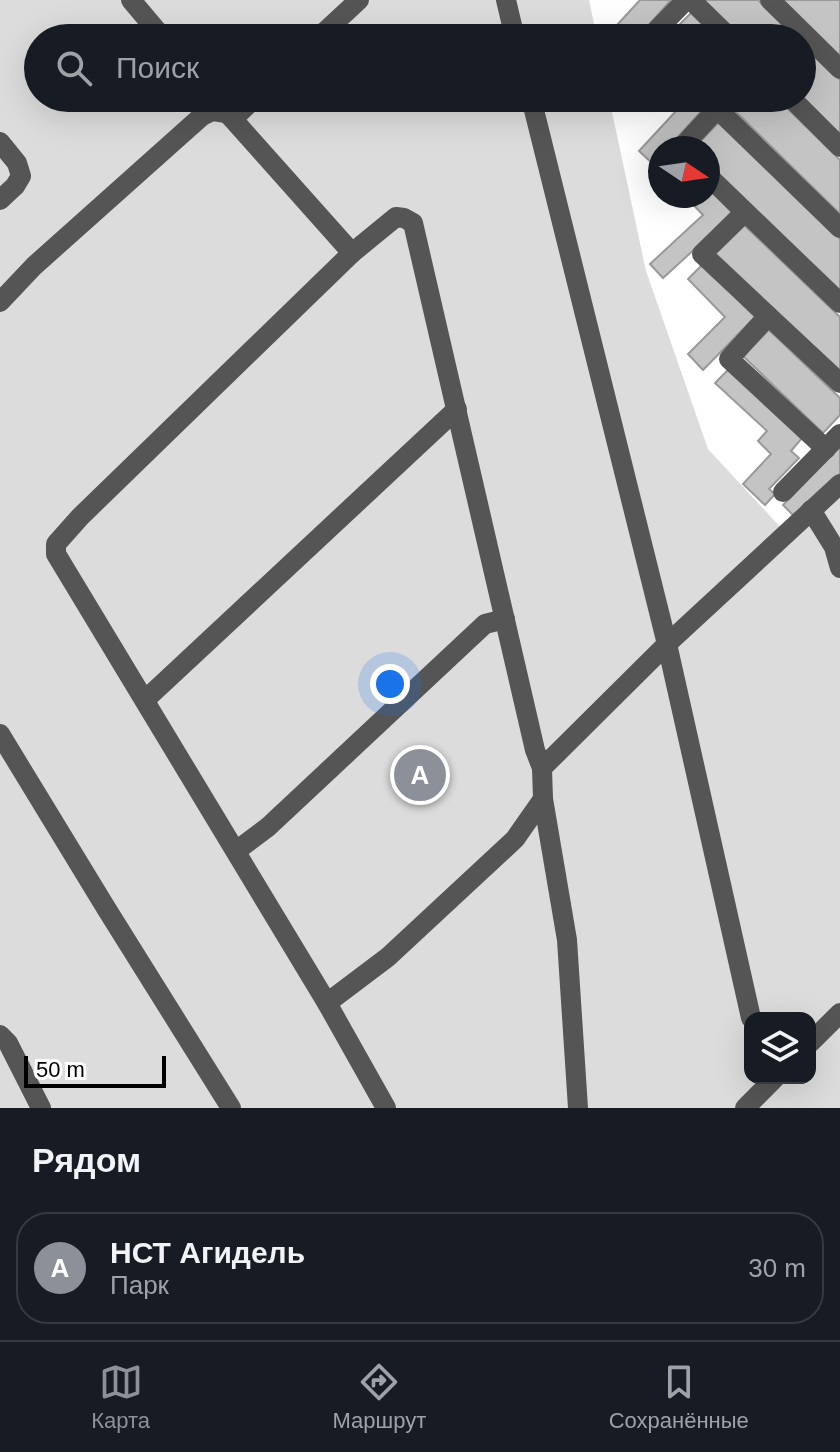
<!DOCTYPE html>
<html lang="ru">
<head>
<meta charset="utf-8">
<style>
	body { margin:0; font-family:Arial,sans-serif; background:#242831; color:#f1f3f6 }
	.controls { position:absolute; right:24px; bottom:24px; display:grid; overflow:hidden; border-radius:16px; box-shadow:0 8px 32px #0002 }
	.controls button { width:72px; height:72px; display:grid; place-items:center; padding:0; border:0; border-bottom:2px solid #363941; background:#171b24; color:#f1f3f6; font:40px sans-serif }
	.compass { position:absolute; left:648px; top:136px; width:72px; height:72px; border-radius:50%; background:#171b24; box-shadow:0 8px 32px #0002; rotate:103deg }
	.scale { position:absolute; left:24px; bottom:20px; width:142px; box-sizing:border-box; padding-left:8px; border:4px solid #000; border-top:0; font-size:22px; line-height:28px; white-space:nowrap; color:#000; -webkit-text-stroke:6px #fff; paint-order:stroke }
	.you { position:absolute; left:390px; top:684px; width:28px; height:28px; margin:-20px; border:6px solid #fff; border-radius:50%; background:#1a73e8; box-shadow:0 0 0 12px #1a73e833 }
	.badge { display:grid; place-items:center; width:52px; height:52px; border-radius:50%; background:#8c9099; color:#fff; font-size:26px; font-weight:700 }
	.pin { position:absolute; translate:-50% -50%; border:4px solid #fff; box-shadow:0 2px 8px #0006 }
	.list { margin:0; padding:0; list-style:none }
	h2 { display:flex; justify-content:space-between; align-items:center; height:104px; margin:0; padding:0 32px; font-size:34px }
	h2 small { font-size:26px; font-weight:400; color:#9ea1a6 }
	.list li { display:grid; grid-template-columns:52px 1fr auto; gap:24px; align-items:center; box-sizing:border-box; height:112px; margin:0 16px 16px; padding:0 16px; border:2px solid #363941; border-radius:32px }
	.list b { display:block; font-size:30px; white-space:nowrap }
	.list p { margin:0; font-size:26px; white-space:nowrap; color:#9ea1a6 }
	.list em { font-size:26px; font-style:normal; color:#9ea1a6 }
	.icon { flex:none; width:44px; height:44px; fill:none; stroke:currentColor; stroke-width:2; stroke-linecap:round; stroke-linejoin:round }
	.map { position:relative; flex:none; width:840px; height:1108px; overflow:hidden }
	.search { position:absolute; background:#171b24; box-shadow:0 8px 32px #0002; left:24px; right:24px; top:24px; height:88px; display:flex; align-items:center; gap:20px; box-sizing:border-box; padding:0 28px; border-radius:44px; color:#9ea1a6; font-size:30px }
	.sheet { height:232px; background:#171b24 }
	nav { display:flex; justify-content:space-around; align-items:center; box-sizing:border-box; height:112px; border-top:2px solid #363941; background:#171b24; font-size:22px; color:#9ea1a6 }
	nav a { display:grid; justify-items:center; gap:4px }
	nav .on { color:#8c9099 }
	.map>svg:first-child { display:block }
	.green { fill:#dcdcdc; fill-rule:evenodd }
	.building { fill:#c4c4c4; stroke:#999; stroke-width:2 }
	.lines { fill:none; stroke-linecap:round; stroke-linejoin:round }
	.minor { stroke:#555; stroke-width:20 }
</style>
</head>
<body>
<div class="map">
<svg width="840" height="1108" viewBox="0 0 840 1108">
	<rect width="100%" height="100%" fill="#fff"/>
	<path class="green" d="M 0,0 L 589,0 L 597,38 L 38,38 L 38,98 L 609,98 L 646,271 L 708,449 L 784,531 L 840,476 L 840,1108 L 0,1108 ZM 750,1018 L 810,1018 L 810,1078 L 750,1078 Z"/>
	<g class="building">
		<path d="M 640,0 L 671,0 L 637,38 L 605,38 Z"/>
		<path d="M 702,0 L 758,0 L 797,38 L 741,38 Z"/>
		<path d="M 783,0 L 840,0 L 840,56 Z"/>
		<path d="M 691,13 L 716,38 L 666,38 Z"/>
		<path d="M 802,43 L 840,80 L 840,135 L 802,98 Z"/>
		<path d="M 664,98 L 695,98 L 705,107 L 668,148 L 660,148 L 660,157 L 653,164 L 639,151 L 677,110 Z"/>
		<path d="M 722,98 L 777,98 L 840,160 L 840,214 Z"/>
		<path d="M 720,121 L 840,239 L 840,293 L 708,163 L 708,148 L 694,148 Z"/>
		<path d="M 708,187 L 733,214 L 663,278 L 650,264 L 703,215 L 685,196 L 708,196 Z"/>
		<path d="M 743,224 L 840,317 L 840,372 L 715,253 Z"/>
		<path d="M 703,264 L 755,317 L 703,370 L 688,354 L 725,317 L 688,279 Z"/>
		<path d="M 769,330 L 840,398 L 840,415 L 823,433 L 743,356 Z"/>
		<path d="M 729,369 L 802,438 L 791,451 L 799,458 L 769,489 L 775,494 L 765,505 L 743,484 L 771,454 L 758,441 L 767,431 L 715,383 Z"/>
		<path d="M 840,446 L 840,474 L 796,518 L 783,505 Z"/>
	</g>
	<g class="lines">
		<g class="minor">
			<path d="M 131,0 L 163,38"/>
			<path d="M 506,0 L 515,38"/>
			<path d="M 691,0 L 730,38"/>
			<path d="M 770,0 L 840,69"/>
			<path d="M 318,38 L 359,0"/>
			<path d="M 649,38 L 686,0"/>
			<path d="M 214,98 L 352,253 L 396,217 L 404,218 L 413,223 L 535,750 L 542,768 L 667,644 L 840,484"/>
			<path d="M 531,98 L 667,644 L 751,1018"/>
			<path d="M 706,98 L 840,228"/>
			<path d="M 791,98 L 840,147"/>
			<path d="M 0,142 L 17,163 L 21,176 L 15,186 L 0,200"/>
			<path d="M 681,148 L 717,109"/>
			<path d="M 708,176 L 840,303"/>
			<path d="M 745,212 L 702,254 L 840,383"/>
			<path d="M 352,253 L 80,517 L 56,544 L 56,554 L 327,1003 L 386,1108"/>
			<path d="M 0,302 L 34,266 L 202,116 L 212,111 L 237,115 L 255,98"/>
			<path d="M 768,316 L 729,359 L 826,449"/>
			<path d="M 783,492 L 840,434"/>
			<path d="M 811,510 L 834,547 L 840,568"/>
			<path d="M 145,700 L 457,409"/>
			<path d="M 0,734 L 106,908 L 231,1108"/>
			<path d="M 543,799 L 567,940 L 578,1108"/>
			<path d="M 236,851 L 268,827 L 485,624 L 505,619"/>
			<path d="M 327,1003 L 388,957 L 515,839 L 543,799 L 542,768"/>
			<path d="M 0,1035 L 8,1043 L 41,1108"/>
			<path d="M 810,1043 L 840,1013"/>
			<path d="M 745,1108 L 775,1078"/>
		</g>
	</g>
</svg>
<div class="controls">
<button><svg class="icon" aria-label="layers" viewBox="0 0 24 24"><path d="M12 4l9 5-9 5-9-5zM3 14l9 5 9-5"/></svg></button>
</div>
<svg class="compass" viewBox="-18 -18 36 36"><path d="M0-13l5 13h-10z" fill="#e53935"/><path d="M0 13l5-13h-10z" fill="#9ea1a6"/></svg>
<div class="scale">50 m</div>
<div class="you"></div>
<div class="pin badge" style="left:420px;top:775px">A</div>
<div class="search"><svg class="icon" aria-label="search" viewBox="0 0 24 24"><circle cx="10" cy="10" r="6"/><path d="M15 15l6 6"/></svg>Поиск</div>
</div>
<section class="sheet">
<h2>Рядом<small></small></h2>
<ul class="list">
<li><span class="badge">A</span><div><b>НСТ Агидель</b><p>Парк</p></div><em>30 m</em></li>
</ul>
</section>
<nav>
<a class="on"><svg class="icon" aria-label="map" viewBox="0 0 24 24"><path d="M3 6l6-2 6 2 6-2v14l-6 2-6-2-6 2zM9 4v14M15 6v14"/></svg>Карта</a>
<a><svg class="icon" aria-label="directions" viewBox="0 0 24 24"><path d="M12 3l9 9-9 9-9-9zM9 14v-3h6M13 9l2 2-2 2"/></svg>Маршрут</a>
<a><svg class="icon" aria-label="saved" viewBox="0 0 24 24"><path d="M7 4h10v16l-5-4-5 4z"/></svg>Сохранённые</a>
</nav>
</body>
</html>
